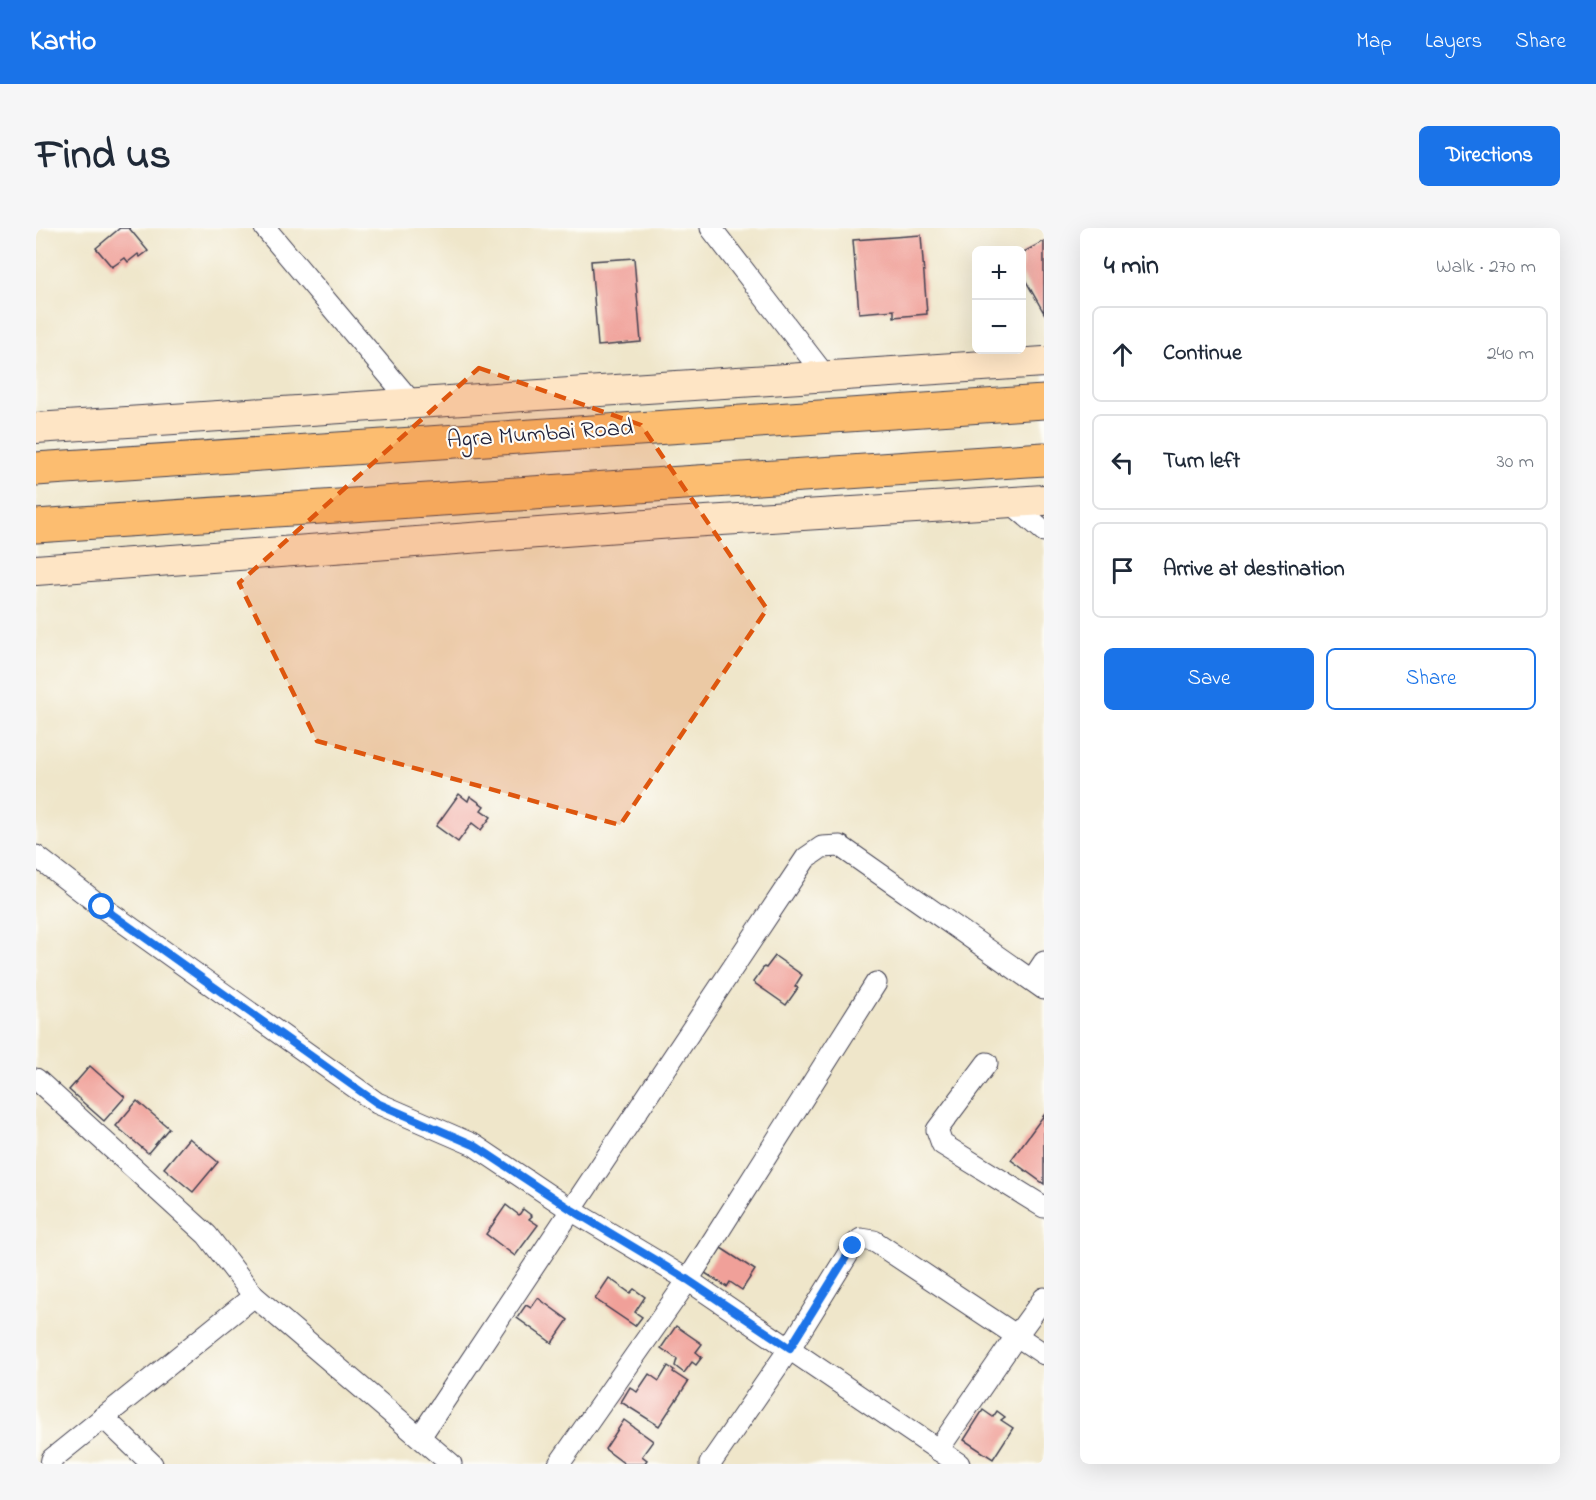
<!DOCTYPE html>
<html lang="en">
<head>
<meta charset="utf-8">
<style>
	body { margin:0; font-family:"Indie Flower",sans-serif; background:#f6f6f7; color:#1f2937 }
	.controls { position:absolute; right:18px; top:18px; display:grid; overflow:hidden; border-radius:9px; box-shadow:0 6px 24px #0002 }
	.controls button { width:54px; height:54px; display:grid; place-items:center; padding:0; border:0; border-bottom:2px solid #e0e1e3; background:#fff; color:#1f2937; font:30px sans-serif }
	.stop { position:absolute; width:18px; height:18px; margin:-14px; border:4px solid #1a73e8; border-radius:50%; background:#fff }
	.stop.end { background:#1a73e8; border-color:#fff; box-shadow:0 2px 6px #0008 }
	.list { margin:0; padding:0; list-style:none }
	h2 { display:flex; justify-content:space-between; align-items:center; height:78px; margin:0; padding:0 24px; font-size:26px }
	h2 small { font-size:20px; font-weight:400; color:#747a83 }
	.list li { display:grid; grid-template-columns:39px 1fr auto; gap:18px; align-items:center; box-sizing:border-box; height:96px; margin:0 12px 12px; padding:0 12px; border:2px solid #e0e1e3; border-radius:9px }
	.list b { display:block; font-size:22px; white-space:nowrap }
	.list em { font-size:20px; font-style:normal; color:#747a83 }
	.actions { display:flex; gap:12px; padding:18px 24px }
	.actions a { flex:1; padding:14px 0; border:2px solid #1a73e8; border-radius:9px; text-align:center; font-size:21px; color:#1a73e8 }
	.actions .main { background:#1a73e8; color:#fff }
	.icon { flex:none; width:33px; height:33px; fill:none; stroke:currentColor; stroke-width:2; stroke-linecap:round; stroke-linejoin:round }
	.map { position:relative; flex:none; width:1008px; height:1236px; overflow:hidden; border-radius:9px }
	header { display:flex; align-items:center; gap:36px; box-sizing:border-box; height:84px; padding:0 30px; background:#1a73e8; color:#fff }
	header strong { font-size:28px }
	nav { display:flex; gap:33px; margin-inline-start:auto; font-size:21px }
	.intro { display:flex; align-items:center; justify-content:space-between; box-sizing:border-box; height:144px; padding:0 36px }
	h1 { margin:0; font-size:42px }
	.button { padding:15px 27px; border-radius:9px; background:#1a73e8; color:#fff; font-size:21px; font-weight:700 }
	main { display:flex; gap:36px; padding:0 36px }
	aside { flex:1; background:#fff; border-radius:9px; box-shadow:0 6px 24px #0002 }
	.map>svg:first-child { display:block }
	.building { fill:#f0a099 }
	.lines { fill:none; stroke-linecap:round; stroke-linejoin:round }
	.street-casing { stroke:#413f50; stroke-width:23 }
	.secondary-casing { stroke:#413f50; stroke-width:32 }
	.highway-casing { stroke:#413f50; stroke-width:35 }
	.street { stroke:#fff; stroke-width:21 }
	.secondary { stroke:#fee5c5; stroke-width:30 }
	.highway { stroke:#fcbd6f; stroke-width:33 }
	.route { stroke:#1a73e8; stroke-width:8 }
	.marked { fill:#de560e; fill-opacity:0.2; stroke:#de560e; stroke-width:4.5; stroke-dasharray:12 8; stroke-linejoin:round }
	.labels { text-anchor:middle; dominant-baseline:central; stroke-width:4.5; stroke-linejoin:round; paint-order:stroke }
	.street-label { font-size:24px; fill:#22223b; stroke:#fdfcf7 }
</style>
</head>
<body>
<header>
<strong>Kartio</strong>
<nav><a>Map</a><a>Layers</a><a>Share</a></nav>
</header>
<div class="intro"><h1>Find us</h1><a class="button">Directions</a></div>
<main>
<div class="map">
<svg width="1008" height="1236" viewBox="0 0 1008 1236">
	<rect width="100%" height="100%" fill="#fdfcf7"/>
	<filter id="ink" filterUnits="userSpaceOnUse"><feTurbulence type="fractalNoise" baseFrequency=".0167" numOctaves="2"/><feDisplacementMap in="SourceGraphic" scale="12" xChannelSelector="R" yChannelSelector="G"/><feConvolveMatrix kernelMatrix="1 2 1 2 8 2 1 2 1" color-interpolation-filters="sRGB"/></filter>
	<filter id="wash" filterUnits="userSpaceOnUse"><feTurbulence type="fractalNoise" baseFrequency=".008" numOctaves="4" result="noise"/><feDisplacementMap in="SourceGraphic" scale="24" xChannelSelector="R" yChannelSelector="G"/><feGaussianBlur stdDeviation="1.35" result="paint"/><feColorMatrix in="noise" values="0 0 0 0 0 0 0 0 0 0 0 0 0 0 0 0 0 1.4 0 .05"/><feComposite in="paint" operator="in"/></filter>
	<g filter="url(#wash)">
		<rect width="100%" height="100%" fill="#efe6ca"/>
		<g id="blocks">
			<g class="building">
				<path d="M 84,0 L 93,0 L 112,23 L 104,29 L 102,26 L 92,34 L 89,30 L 76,39 L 60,20 Z"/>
				<path d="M 885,7 L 891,86 L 858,89 L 858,82 L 823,85 L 817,12 Z"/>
				<path d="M 1008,13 L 1008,85 L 986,46 L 986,25 Z"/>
				<path d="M 598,30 L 605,114 L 562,118 L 555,33 Z"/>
				<path d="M 423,566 L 432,573 L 434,568 L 448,578 L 445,582 L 455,589 L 445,602 L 436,595 L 422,614 L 400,598 Z"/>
				<path d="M 739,728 L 766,747 L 759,758 L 762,760 L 750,777 L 717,754 L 728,739 L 730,740 Z"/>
				<path d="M 54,838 L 89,869 L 68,893 L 33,862 Z"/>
				<path d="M 101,873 L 133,900 L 112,925 L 80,898 Z"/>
				<path d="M 1008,887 L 1008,956 L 975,932 Z"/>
				<path d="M 153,910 L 182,934 L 157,964 L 128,940 Z"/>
				<path d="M 470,977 L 483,987 L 487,981 L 496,988 L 493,991 L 502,997 L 479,1028 L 450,1006 Z"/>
				<path d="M 685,1020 L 719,1042 L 706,1062 L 694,1054 L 691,1059 L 669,1045 Z"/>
				<path d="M 573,1050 L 594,1065 L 598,1061 L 609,1069 L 599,1084 L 606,1089 L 599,1098 L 559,1071 Z"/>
				<path d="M 502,1070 L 532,1092 L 516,1115 L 481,1090 L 490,1077 L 495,1080 Z"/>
				<path d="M 640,1098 L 666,1116 L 660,1124 L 666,1129 L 660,1137 L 656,1134 L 648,1145 L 639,1138 L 641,1131 L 625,1120 Z"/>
				<path d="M 632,1138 L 638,1142 L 637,1144 L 652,1154 L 623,1198 L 585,1174 L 594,1159 L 601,1164 L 613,1146 L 623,1153 Z"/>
				<path d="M 947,1182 L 957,1189 L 961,1183 L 969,1189 L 965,1192 L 977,1200 L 957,1231 L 928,1212 Z"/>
				<path d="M 588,1192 L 617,1213 L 606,1228 L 611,1232 L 608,1236 L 589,1236 L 569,1221 Z"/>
			</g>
		</g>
	</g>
	<g filter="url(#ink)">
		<use href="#blocks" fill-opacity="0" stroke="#413f50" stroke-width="1.5"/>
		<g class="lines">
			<g class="street-casing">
				<g id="street">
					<path d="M 229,0 L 377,176"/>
					<path d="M 675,0 L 790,149"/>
					<path d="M 974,274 L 1008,303"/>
					<path d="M 0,628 L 66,679 L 341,875 L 438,917 L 535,982 L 652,1052 L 923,1236"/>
					<path d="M 996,752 L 1008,734"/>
					<path d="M 951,835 L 901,902 L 906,916 L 1008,979"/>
					<path d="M 0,851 L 171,1007 L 218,1068 L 415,1236"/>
					<path d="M 67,1189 L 116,1236"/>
					<path d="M 384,1209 L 770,630 L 786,619 L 804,618 L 1008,761"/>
					<path d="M 902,1222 L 981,1107 L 1008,1070"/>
					<path d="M 15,1236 L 16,1231 L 218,1068"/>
					<path d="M 523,1236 L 652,1052 L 840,755"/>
					<path d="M 674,1236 L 754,1120 L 817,1018 L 825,1011 L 838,1013 L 1008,1126"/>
				</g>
			</g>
			<g class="secondary-casing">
				<g id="secondary">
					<path d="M 0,200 L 1008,134"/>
					<path d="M 0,342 L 637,295 L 1008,272"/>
				</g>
			</g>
			<g class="highway-casing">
				<g id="highway">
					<path d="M 0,241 L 1008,174"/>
					<path d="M 0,298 L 1008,231"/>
				</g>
			</g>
			<use href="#street" class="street"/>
			<use href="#secondary" class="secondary"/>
			<use href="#highway" class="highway"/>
		</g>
	</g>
	<g class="lines" filter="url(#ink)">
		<path class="route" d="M 66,679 L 341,875 L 438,917 L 536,982 L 652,1052 L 754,1120 L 817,1018"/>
	</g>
	<path class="marked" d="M 443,140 L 605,197 L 731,381 L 584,597 L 281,513 L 203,355 Z"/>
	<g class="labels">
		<g class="street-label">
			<text transform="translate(504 207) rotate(-4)">Agra Mumbai Road</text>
		</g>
	</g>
</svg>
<div class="controls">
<button>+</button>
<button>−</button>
</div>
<div class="stop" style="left:66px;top:679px"></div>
<div class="stop end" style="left:817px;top:1018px"></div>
</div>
<aside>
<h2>4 min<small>Walk · 270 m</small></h2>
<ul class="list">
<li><svg class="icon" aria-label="ahead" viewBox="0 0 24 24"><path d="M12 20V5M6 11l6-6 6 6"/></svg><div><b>Continue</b></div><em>240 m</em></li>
<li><svg class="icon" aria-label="left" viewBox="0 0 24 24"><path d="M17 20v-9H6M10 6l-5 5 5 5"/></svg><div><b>Turn left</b></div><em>30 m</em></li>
<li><svg class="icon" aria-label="arrive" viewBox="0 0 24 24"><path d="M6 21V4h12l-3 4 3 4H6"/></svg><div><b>Arrive at destination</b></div></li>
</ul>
<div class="actions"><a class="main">Save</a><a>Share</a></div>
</aside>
</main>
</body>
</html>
